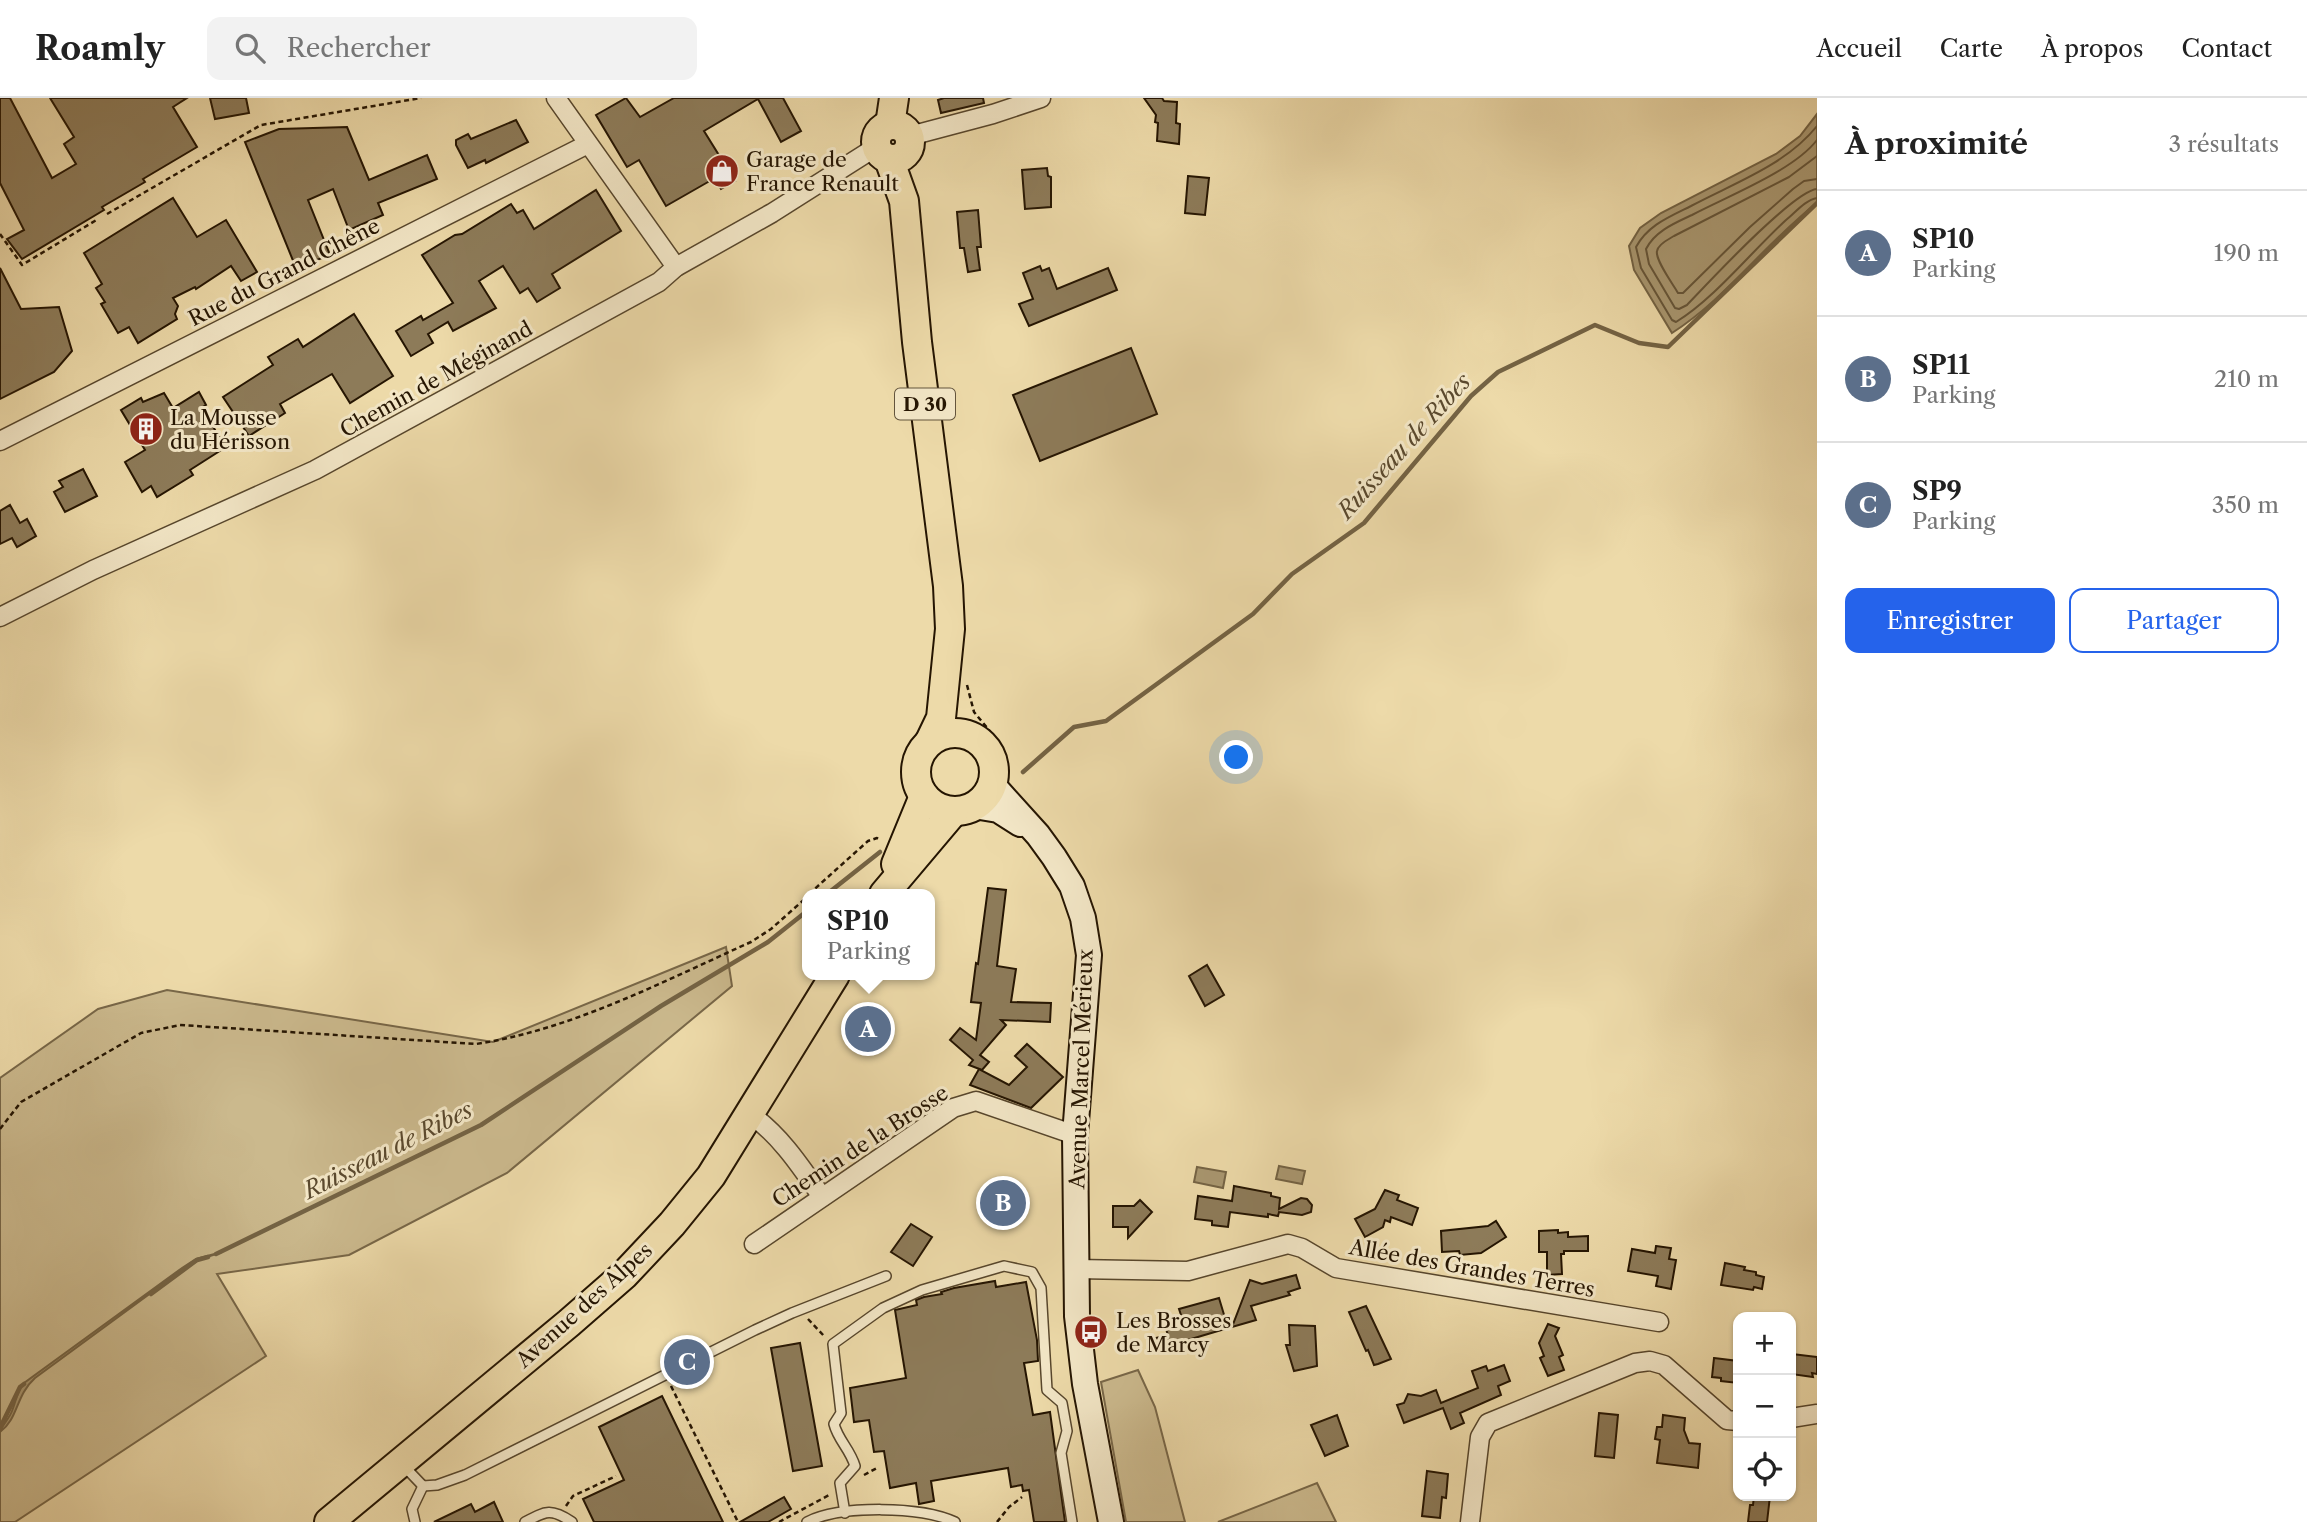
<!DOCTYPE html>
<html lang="fr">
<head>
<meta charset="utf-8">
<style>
	body { margin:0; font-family:"Libre Caslon Text",serif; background:#f2f2f2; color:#222 }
	.controls { position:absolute; right:21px; bottom:21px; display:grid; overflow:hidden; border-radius:14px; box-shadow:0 2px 5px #0004 }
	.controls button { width:63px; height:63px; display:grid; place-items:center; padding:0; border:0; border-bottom:2px solid #e0e0e0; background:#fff; color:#222; font:35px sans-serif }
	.you { position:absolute; left:1237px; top:660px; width:24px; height:24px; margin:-18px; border:5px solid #fff; border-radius:50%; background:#1a73e8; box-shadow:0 0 0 10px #1a73e833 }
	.badge { display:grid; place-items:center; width:46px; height:46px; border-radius:50%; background:#2563eb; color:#fff; font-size:23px; font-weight:700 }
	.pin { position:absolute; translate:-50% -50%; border:4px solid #fff; box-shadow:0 2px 7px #0006 }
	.popup { position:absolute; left:802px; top:791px; width:133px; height:91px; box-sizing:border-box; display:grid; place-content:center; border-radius:14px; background:#fff; filter:drop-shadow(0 2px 5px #0005); font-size:23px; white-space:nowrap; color:#767676 }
	.popup b { font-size:26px; color:#222 }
	.popup::after { content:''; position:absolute; left:50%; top:100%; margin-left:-14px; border:14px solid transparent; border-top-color:#fff }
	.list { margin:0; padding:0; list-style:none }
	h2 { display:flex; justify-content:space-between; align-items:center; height:91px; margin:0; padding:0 28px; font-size:30px }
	h2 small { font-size:23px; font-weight:400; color:#767676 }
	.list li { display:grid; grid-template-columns:46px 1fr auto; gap:21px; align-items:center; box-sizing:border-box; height:126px; padding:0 28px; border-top:2px solid #e0e0e0 }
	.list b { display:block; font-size:26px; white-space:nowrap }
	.list p { margin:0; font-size:23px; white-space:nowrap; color:#767676 }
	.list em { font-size:23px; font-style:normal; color:#767676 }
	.actions { display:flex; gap:14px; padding:21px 28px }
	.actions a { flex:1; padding:16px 0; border:2px solid #2563eb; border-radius:14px; text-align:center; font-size:24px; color:#2563eb }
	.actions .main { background:#2563eb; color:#fff }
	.icon { flex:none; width:38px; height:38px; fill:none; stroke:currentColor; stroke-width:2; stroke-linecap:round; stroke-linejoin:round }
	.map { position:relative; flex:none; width:1817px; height:1424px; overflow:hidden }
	header { display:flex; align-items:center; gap:42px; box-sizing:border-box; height:98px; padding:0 35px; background:#fff; border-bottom:2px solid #e0e0e0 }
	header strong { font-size:33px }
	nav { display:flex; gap:38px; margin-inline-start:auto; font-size:24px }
	.search { width:490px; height:63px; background:#f2f2f2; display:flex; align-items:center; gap:18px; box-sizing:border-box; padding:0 24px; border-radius:14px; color:#767676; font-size:26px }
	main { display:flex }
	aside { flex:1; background:#fff }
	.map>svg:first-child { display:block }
	.green { fill:#cbb98d; stroke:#786748; stroke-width:2 }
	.water { fill:#a99770; stroke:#746344; stroke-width:2 }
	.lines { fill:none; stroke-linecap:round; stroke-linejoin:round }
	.shore { stroke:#675639; stroke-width:2 }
	.stream { stroke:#746344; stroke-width:4.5 }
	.building { fill:#8d7b59; stroke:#251502; stroke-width:2 }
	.service-casing { stroke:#57462c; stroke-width:12 }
	.minor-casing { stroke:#57462c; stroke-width:21 }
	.secondary-casing { stroke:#251502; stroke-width:28 }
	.primary-casing { stroke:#251502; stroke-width:32 }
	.path { stroke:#251502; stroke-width:2.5; stroke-dasharray:5 3.5; stroke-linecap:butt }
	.service { stroke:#f3e7c7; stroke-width:9 }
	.minor { stroke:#f3e7c7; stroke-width:18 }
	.secondary { stroke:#f3e7c7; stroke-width:24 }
	.primary { stroke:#eddaa9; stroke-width:28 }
	.labels { text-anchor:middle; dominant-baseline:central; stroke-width:6; stroke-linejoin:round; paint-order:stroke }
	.shield { fill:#f3e7c7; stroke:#63543d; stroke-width:2 }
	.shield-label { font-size:19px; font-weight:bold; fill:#251502 }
	.poi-label { font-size:21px; fill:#251502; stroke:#f3e7c7; text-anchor:start }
	.street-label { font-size:21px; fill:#251502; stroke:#f3e7c7 }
	.water-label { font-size:23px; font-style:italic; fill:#5a492e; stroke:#f3e7c7 }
</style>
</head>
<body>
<header>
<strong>Roamly</strong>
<div class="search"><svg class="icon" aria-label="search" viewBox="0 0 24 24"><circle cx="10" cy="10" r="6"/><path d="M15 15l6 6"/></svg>Rechercher</div>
<nav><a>Accueil</a><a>Carte</a><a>À propos</a><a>Contact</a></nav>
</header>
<main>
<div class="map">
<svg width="1817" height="1424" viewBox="0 0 1817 1424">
	<rect width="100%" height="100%" fill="#eddaa9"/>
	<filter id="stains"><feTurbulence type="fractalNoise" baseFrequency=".00286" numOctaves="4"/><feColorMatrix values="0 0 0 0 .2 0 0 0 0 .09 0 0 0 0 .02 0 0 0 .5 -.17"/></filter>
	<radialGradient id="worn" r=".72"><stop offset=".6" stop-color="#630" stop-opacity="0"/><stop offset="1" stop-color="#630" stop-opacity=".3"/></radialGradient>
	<g class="green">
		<path d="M 726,849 L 732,888 L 507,1075 L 349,1157 L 217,1176 L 266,1258 L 15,1424 L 0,1424 L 0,980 L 98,911 L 167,892 L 493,944 Z"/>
		<path d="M 1138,1272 L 1155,1309 L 1185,1424 L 1126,1424 L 1101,1284 Z"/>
		<path d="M 1317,1385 L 1336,1424 L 1218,1424 Z"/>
	</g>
	<g class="water">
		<path d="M 1817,16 L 1817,105 C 1765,145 1727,200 1672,235 L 1634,172 L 1629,148 L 1640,130 L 1661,115 L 1776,56 L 1800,38 Z"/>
		<path d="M 1279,1068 L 1305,1073 L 1302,1086 L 1276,1081 Z"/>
		<path d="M 1197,1069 L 1226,1074 L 1223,1090 L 1194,1084 Z"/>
		<path d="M 222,1154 L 201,1161 L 189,1167 L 35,1280 C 15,1298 19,1320 0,1334 C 2,1327 9,1321 12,1313 C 16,1303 17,1293 24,1285 L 182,1170 L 196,1161 Z"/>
	</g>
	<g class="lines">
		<g class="shore">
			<path d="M 1817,28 C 1786,67 1734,85 1691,108 C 1669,119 1648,127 1636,149 L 1641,170 L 1672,222 L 1676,224 C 1714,201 1752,153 1786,122 C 1795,115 1805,102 1817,100"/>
			<path d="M 1817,42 C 1793,73 1728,98 1692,117 C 1675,125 1655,133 1646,151 L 1649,166 L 1675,210 L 1679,211 L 1687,207 C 1708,185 1793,93 1817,91"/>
			<path d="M 1817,58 L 1789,79 L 1674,138 C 1669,141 1658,146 1657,153 C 1655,162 1673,186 1678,195 L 1683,195 L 1750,129 L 1793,91 L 1804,83 L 1817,81"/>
		</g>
		<g class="stream">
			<path d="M 1023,674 L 1074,629 L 1106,623 L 1253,516 L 1292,476 L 1364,425 L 1471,298 L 1498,274 L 1595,227 L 1639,245 L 1668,249 L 1817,105"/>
			<path d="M 827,796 L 880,754"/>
			<path d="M 216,1156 L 481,1027 L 661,908 L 768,844 L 807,813"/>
			<path d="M 151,1196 L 197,1162 L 208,1159"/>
			<path d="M 0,1330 L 20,1289 L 24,1286"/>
		</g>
	</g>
	<g class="building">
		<path d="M 0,0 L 10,0 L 52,80 L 76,66 L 64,46 L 74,39 L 50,0 L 187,0 L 173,9 L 197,49 L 143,81 L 145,84 L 102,109 L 104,112 L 22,161 L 7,141 L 24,132 L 0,85 Z"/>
		<path d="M 210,0 L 246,0 L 249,15 L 215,21 Z"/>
		<path d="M 626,0 L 640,19 L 674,0 L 783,0 L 801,33 L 781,44 L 758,1 L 704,33 L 735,83 L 721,91 L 715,80 L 666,108 L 639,62 L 627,69 L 596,17 Z"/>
		<path d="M 944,0 L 983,0 L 984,5 L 941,15 L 938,2 Z"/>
		<path d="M 1144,0 L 1162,0 L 1164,3 L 1177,4 L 1176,25 L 1180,26 L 1179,46 L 1157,43 L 1158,25 L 1155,24 L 1156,17 Z"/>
		<path d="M 516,22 L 528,44 L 486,65 L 485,62 L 468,70 L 456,47 L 456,42 L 468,36 L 471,41 Z"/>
		<path d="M 347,29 L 369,82 L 427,57 L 437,81 L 378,105 L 383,117 L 349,132 L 333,91 L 308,102 L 330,157 L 296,170 L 245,44 L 279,31 Z"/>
		<path d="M 1047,70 L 1048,78 L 1051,79 L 1051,109 L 1025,111 L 1022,72 Z"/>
		<path d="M 1188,78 L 1209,80 L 1205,117 L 1185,115 Z"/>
		<path d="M 596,92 L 621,133 L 552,176 L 560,190 L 537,204 L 528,190 L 520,195 L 503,168 L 479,183 L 496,210 L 453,233 L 448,224 L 428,236 L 433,245 L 411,258 L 396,233 L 421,218 L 423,222 L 453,205 L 422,157 L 455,137 L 462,136 L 511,106 L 517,115 L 523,112 L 534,131 Z"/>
		<path d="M 173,100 L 197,139 L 226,122 L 257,174 L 241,183 L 231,168 L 196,191 L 195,189 L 173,200 L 178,208 L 175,216 L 177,221 L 138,245 L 129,229 L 118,235 L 101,206 L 105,204 L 96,190 L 102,186 L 84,155 Z"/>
		<path d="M 978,112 L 981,149 L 977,149 L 980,172 L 968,174 L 964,150 L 960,150 L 957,114 Z"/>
		<path d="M 1040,168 L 1042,173 L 1049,170 L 1057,191 L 1108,170 L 1117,192 L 1029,228 L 1019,206 L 1033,201 L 1023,175 Z"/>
		<path d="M 0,170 L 21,211 L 59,209 L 72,253 L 54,274 L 0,301 Z"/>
		<path d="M 354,216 L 393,278 L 350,305 L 332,276 L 280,306 L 285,315 L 249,338 L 223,299 L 273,267 L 268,259 L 298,241 L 303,249 Z"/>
		<path d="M 1131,250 L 1157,316 L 1040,363 L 1013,297 Z"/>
		<path d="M 199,294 L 206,307 L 201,310 L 226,349 L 190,372 L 193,377 L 157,399 L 151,388 L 142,394 L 125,364 L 145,352 L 121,312 L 141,300 L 143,304 L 164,295 L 173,310 Z"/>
		<path d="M 83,371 L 97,398 L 65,414 L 54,394 L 63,389 L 59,383 Z"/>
		<path d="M 10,407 L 20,425 L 27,421 L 36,438 L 17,449 L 12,440 L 0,446 L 0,413 Z"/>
		<path d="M 988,790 L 1006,792 L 997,868 L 1016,871 L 1011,904 L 1051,905 L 1050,924 L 1001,922 L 1006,927 L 980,957 L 989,964 L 982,972 L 969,967 L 973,962 L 950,942 L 960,930 L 976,942 L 981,905 L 971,904 L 976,865 L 978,866 Z"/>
		<path d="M 1207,867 L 1224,897 L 1205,908 L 1189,878 Z"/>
		<path d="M 1027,946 L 1063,979 L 1031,1010 L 970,987 L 979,971 L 1009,987 L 1027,969 L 1015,958 Z"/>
		<path d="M 1234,1088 L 1271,1095 L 1271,1098 L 1280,1100 L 1279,1111 L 1301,1100 L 1307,1101 L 1312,1107 L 1311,1114 L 1302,1117 L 1279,1114 L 1278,1118 L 1268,1116 L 1268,1119 L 1230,1114 L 1228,1129 L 1212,1127 L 1212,1123 L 1195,1121 L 1198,1098 L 1232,1103 Z"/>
		<path d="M 1385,1092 L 1399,1097 L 1397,1102 L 1418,1110 L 1412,1127 L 1391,1119 L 1390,1124 L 1385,1122 L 1383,1129 L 1365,1139 L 1355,1121 L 1375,1111 Z"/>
		<path d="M 1140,1102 L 1152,1114 L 1128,1140 L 1128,1129 L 1113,1129 L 1113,1108 L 1134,1108 Z"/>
		<path d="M 1496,1123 L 1506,1139 L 1481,1155 L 1460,1157 L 1459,1153 L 1442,1154 L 1441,1133 L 1488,1128 Z"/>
		<path d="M 911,1126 L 932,1139 L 913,1168 L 891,1154 Z"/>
		<path d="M 1558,1132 L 1558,1135 L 1568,1134 L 1568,1139 L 1588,1138 L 1588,1153 L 1564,1153 L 1564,1156 L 1561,1156 L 1562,1176 L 1547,1177 L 1547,1154 L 1539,1154 L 1539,1133 Z"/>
		<path d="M 1656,1148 L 1671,1150 L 1669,1161 L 1676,1162 L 1671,1191 L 1656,1188 L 1658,1178 L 1628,1173 L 1632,1151 L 1655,1155 Z"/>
		<path d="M 1725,1165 L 1745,1169 L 1744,1172 L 1756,1174 L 1756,1177 L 1764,1179 L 1762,1191 L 1754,1189 L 1753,1192 L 1721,1187 Z"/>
		<path d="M 1296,1177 L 1300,1190 L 1288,1194 L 1290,1197 L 1251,1208 L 1256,1222 L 1232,1229 L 1250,1182 L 1262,1186 Z"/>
		<path d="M 995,1183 L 996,1189 L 1026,1184 L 1037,1242 L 1038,1263 L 1024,1265 L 1033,1317 L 1050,1314 L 1065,1424 L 1034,1424 L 1029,1392 L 1023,1393 L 1022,1387 L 1011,1389 L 1008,1370 L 931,1383 L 934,1403 L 919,1406 L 916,1385 L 890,1390 L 884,1353 L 874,1354 L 869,1322 L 854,1324 L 850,1290 L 906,1280 L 895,1212 L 917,1207 L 916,1202 L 924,1199 L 942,1196 L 941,1194 L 954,1190 Z"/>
		<path d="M 1219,1200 L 1228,1230 L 1151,1253 L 1148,1242 L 1168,1237 L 1166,1231 L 1184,1226 L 1179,1211 Z"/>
		<path d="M 1366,1208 L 1391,1261 L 1378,1266 L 1374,1267 L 1368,1252 L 1366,1253 L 1349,1214 Z"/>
		<path d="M 1548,1226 L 1559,1230 L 1555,1238 L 1563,1257 L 1559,1259 L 1564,1272 L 1548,1278 L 1540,1260 L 1544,1258 L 1539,1245 Z"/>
		<path d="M 1289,1227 L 1315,1228 L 1317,1268 L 1294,1273 L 1286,1247 L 1290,1247 Z"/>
		<path d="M 800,1245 L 822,1368 L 793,1373 L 771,1250 Z"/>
		<path d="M 1792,1256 L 1817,1259 L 1817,1276 L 1812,1275 L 1813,1279 L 1791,1276 Z"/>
		<path d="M 1714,1260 L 1738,1263 L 1738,1285 L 1721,1283 L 1721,1280 L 1712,1279 Z"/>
		<path d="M 1504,1267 L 1510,1283 L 1498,1288 L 1501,1297 L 1460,1315 L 1464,1325 L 1451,1331 L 1443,1310 L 1404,1325 L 1397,1307 L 1404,1305 L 1408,1296 L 1421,1298 L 1436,1292 L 1441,1305 L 1478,1290 L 1472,1273 L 1486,1268 L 1488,1273 Z"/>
		<path d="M 662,1298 L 723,1424 L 594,1424 L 583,1401 L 624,1382 L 599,1329 Z"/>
		<path d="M 1599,1315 L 1618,1317 L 1614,1360 L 1595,1358 Z"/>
		<path d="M 1337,1317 L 1348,1348 L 1325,1358 L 1311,1327 Z"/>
		<path d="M 1663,1317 L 1685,1320 L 1684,1332 L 1689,1345 L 1700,1346 L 1698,1370 L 1657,1365 L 1660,1342 L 1655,1341 L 1657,1329 L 1662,1329 Z"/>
		<path d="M 1427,1373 L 1448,1376 L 1446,1400 L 1442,1399 L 1440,1420 L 1422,1418 Z"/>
		<path d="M 1754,1398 L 1770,1398 L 1767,1424 L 1748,1424 L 1750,1407 L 1753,1407 Z"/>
		<path d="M 784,1399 L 791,1411 L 768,1424 L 740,1424 Z"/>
		<path d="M 494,1404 L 503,1424 L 434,1424 L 471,1406 L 475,1414 Z"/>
	</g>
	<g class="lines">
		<g class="service-casing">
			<g id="service">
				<path d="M 403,1367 L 423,1388 L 437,1387 L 465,1377 L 755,1232 L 792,1215 L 886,1178"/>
				<path d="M 845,1415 L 840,1385 L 855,1368 C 850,1351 838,1342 834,1326 L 841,1315 L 833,1246 L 883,1210 L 922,1192 L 1004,1168 L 1032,1174 L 1041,1190 L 1047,1292 L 1062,1305 L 1067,1333 L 1061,1355 L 1072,1424"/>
				<path d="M 415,1424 L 412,1411 L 423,1388"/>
				<path d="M 525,1424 C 546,1413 551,1410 572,1424"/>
				<path d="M 807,1424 C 841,1407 922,1408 955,1424"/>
			</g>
		</g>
		<g class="minor-casing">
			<g id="minor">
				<path d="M 556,0 L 676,169"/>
				<path d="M 910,38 L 993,16 L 1041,0"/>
				<path d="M 0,343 L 588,46"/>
				<path d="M 0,519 L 93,472 L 315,372 L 659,184 L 676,169 L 772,115 L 876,49"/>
				<path d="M 750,1016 C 781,1038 801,1069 822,1099"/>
				<path d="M 754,1146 L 953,1010 L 976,1003 L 1075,1037"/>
				<path d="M 1076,1171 L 1188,1173 L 1288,1146 L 1302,1150 L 1336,1170 L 1659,1224"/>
				<path d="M 1791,1320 L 1817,1316"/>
				<path d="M 1470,1424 L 1480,1339 L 1488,1325 L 1635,1265 L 1650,1263 L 1664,1267 L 1727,1322 L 1738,1323"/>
			</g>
		</g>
		<g class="secondary-casing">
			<g id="secondary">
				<path d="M 992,686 L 1038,737 L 1054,759 L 1072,788 L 1083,820 L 1089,857 L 1075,1037 L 1077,1218 L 1085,1286 L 1111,1424"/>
				<path d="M 974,708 L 998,712 L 1020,726"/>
			</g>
		</g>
		<g class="primary-casing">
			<g id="primary">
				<circle cx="893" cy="44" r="17"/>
				<path d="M 890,27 L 894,0"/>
				<path d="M 889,61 L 904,103 L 917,244 L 948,488 L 950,531 L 941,620 L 930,643"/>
				<circle cx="955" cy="674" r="39"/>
				<path d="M 896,766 L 924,698"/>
				<path d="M 884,796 L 954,713"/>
				<path d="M 329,1424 L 569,1225 L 624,1177 L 672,1126 L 711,1078 L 835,877"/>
			</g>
		</g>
		<g class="path">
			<path d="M 107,116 L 261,27 L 421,0"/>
			<path d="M 0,136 L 22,167 L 98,121"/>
			<path d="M 967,587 L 974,614 L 993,637 L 1009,674"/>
			<path d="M 809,796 L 868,743 L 877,740 L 881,742"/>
			<path d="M 0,1031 L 21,1004 L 141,935 L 180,927 L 476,946 C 571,932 664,883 751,844 L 771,831 L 807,799"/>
			<path d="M 808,1221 L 825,1239"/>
			<path d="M 671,1288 L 738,1424"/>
			<path d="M 864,1377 L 877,1370"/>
			<path d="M 566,1408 L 573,1398 L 616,1378"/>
			<path d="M 779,1424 L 831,1396"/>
			<path d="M 997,1424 L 1009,1409 L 1022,1399"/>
		</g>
		<use href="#service" class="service"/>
		<use href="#minor" class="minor"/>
		<use href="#secondary" class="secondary"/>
		<use href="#primary" class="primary"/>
	</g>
	<defs>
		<g id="shop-disc" transform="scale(1.75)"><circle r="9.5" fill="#8f2418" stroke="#f3e7c7"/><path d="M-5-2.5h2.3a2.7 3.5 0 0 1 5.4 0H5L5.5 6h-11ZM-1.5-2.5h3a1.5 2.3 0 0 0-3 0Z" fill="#fff"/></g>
		<g id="building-disc" transform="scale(1.75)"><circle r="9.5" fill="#8f2418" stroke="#f3e7c7"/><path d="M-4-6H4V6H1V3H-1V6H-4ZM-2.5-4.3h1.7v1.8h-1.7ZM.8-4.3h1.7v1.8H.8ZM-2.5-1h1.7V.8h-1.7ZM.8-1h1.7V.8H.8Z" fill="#fff"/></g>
		<g id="bus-disc" transform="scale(1.75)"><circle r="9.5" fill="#8f2418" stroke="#f3e7c7"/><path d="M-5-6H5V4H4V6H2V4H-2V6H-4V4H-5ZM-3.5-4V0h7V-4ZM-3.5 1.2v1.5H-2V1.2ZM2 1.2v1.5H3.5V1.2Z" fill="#fff"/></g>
	</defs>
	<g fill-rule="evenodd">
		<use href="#shop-disc" x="722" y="73"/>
		<use href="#building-disc" x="146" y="331"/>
		<use href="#bus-disc" x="1091" y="1234"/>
	</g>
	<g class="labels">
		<rect class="shield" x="895" y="290.5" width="60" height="31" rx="5"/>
		<g class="shield-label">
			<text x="925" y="306">D 30</text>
		</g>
		<g class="poi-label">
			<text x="746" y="61">Garage de<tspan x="746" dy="24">France Renault</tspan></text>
			<text x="170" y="319">La Mousse<tspan x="170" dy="24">du Hérisson</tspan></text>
			<text x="1116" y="1222">Les Brosses<tspan x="1116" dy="24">de Marcy</tspan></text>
		</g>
		<g class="street-label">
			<text transform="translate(284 174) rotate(-27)">Rue du Grand Chêne</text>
			<text transform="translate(436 281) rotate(-29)">Chemin de Méginand</text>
			<text transform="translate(1081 971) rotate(-88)">Avenue Marcel Mérieux</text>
			<text transform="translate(860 1048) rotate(-33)">Chemin de la Brosse</text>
			<text transform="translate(1472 1170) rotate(10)">Allée des Grandes Terres</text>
			<text transform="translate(584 1207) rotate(-42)">Avenue des Alpes</text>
		</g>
		<g class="water-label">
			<text transform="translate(1404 348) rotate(-48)">Ruisseau de Ribes</text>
			<text transform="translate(388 1052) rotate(-27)">Ruisseau de Ribes</text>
		</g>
	</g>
	<rect width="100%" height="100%" filter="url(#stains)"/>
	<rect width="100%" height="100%" fill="url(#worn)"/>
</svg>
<div class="controls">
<button>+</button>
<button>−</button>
<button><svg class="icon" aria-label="locate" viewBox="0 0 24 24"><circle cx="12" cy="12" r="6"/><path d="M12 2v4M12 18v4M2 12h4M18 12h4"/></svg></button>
</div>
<div class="you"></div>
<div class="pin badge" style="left:868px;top:931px;background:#5c6f8a">A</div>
<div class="popup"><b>SP10</b>Parking</div>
<div class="pin badge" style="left:1003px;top:1105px;background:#5c6f8a">B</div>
<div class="pin badge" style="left:687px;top:1264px;background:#5c6f8a">C</div>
</div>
<aside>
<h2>À proximité<small>3 résultats</small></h2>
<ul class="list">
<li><span class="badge" style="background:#5c6f8a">A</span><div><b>SP10</b><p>Parking</p></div><em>190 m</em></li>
<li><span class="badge" style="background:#5c6f8a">B</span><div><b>SP11</b><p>Parking</p></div><em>210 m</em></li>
<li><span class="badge" style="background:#5c6f8a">C</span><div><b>SP9</b><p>Parking</p></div><em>350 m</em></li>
</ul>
<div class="actions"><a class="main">Enregistrer</a><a>Partager</a></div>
</aside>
</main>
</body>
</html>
